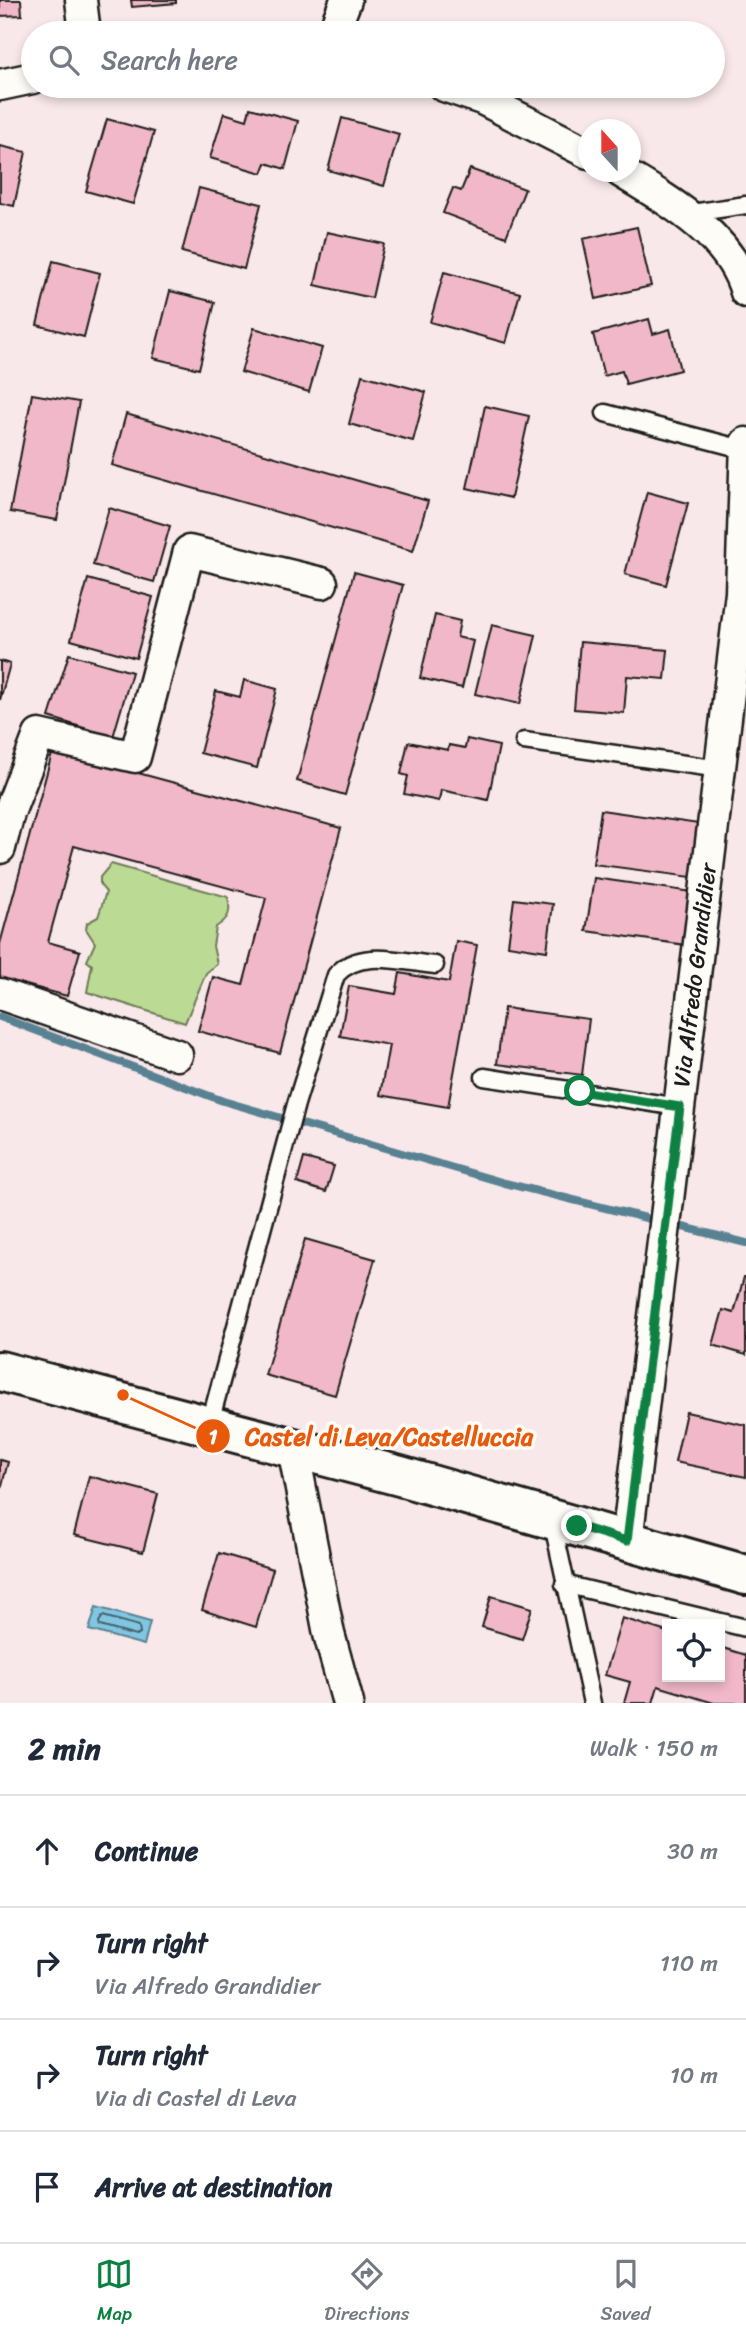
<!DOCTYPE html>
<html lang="en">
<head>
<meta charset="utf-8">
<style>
	body { margin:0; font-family:Sriracha,sans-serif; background:#f6f6f7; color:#1f2937 }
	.controls { position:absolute; right:21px; bottom:21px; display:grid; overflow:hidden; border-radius:0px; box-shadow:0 4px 10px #0003 }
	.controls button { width:63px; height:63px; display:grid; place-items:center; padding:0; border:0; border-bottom:2px solid #e0e1e3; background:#fff; color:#1f2937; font:35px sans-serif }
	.compass { position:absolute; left:578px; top:119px; width:63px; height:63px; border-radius:50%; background:#fff; box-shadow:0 4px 10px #0003; rotate:339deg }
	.stop { position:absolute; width:21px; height:21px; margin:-16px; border:5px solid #0b8043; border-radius:50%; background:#fff }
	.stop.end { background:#0b8043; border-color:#fff; box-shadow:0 2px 7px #0008 }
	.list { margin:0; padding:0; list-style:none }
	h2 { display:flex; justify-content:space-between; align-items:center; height:91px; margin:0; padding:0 28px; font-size:30px }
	h2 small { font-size:23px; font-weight:400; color:#747a83 }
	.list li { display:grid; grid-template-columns:46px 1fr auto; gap:21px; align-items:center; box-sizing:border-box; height:112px; padding:0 28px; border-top:2px solid #e0e1e3 }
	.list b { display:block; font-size:26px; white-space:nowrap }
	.list p { margin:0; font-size:23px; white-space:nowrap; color:#747a83 }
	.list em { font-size:23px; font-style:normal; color:#747a83 }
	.icon { flex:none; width:38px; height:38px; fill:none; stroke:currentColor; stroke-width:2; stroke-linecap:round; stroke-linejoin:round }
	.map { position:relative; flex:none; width:746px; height:1703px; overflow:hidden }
	.search { position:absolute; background:#fff; box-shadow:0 4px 10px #0003; left:21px; right:21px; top:21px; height:77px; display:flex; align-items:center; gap:18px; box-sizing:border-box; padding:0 24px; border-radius:38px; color:#747a83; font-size:26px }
	.sheet { height:539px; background:#fff }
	nav { display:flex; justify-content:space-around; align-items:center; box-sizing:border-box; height:98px; border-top:2px solid #e0e1e3; background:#fff; font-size:19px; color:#747a83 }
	nav a { display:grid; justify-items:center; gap:4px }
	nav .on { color:#0b8043 }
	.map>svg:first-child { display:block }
	.green { fill:#bbda93; stroke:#6c7b58; stroke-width:2 }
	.water { fill:#80c6e1; stroke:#588292; stroke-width:2 }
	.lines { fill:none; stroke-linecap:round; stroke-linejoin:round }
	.shore { stroke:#44606b; stroke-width:2 }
	.stream { stroke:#588292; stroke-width:8 }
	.building { fill:#f1b8c9; stroke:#1c1c1c; stroke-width:2 }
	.lane-casing { stroke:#1c1c1c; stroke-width:21 }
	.street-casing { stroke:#1c1c1c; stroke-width:35 }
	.secondary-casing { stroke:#1c1c1c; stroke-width:44 }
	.lane { stroke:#fdfcf7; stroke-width:16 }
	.street { stroke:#fdfcf7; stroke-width:30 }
	.secondary { stroke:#fdfcf7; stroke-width:38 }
	.route { stroke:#0b8043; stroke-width:9 }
	.labels { text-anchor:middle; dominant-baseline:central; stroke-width:7; stroke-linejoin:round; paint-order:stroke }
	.street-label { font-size:23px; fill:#1c1c1c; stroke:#fdfcf7 }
	.leader { fill:none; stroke:#e8590c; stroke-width:2.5 }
	.callout-dot { fill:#e8590c; stroke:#fdfcf7; stroke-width:2.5 }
	.mark-label { font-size:21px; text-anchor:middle; font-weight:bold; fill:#fff }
	.callout-label { font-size:24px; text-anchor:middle; font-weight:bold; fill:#e8590c; stroke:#fdfcf7; stroke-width:7; stroke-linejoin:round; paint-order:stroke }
</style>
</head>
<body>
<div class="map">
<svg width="746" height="1703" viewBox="0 0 746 1703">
	<rect width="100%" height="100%" fill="#f9e8e9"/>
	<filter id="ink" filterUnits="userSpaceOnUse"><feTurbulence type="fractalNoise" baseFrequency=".0143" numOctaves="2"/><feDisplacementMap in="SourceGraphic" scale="14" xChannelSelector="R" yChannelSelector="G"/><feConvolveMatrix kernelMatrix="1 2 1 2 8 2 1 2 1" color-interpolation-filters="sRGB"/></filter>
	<g filter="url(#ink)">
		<path class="green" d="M 111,864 L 228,897 C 231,912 230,918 216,927 L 213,946 L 217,964 L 206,973 L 185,1023 L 87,992 L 92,965 L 87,961 L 95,943 L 86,929 L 87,923 L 98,917 L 106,892 L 100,885 L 100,877 Z"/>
		<path class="water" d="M 96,1607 L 150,1622 L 144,1645 L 89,1630 Z"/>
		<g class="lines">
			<path class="shore" d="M 103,1616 L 139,1626 L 140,1634 L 136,1636 L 100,1626 L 99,1622 Z"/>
			<g class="stream">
				<path d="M 0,1017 L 223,1101 L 505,1183 L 658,1221"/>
				<path d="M 671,1224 L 746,1243"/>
			</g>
		</g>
		<g class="building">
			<path d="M 0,0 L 21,0 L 22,15 L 0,16 Z"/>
			<path d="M 131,0 L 176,0 L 176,3 L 132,7 Z"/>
			<path d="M 250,108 L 298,121 L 285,169 L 266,163 L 262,173 L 210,158 L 224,113 L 247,120 Z"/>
			<path d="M 342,118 L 399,134 L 384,186 L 328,170 Z"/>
			<path d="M 107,119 L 154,132 L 133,204 L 86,191 Z"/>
			<path d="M 0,146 L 26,152 L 14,206 L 0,203 Z"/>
			<path d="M 470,169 L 525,189 L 506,237 L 443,213 L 453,188 L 461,191 Z"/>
			<path d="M 199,188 L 261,204 L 244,269 L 182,252 Z"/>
			<path d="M 637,227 L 651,286 L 596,299 L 583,239 Z"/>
			<path d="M 327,232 L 384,244 L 372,298 L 315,285 Z"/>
			<path d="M 53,261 L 100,273 L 84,337 L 37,325 Z"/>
			<path d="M 444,272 L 520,293 L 506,343 L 430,322 Z"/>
			<path d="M 170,291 L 215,302 L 199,369 L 153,358 Z"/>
			<path d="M 649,319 L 653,334 L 670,329 L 680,370 L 626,384 L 622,371 L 604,376 L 593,334 Z"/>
			<path d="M 254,328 L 322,348 L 309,392 L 241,372 Z"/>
			<path d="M 362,375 L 426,392 L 413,441 L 349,424 Z"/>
			<path d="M 32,394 L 79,402 L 57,520 L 10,512 Z"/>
			<path d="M 485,406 L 529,416 L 511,498 L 467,488 Z"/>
			<path d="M 126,414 L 428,501 L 413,551 L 112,465 Z"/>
			<path d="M 647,492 L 688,503 L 666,585 L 625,574 Z"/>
			<path d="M 109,508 L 170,526 L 154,582 L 93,565 Z"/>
			<path d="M 354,572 L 403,585 L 345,795 L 297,781 Z"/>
			<path d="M 88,579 L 153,597 L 136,658 L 71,640 Z"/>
			<path d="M 435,615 L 460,621 L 457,637 L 473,641 L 462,688 L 420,678 Z"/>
			<path d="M 492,625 L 536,635 L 520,704 L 475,694 Z"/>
			<path d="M 580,642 L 668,650 L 665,679 L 627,676 L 624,713 L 574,709 Z"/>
			<path d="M 69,654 L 132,672 L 113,737 L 49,717 Z"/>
			<path d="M 0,661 L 10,664 L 0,700 Z"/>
			<path d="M 244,680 L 277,689 L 257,768 L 200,753 L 216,691 L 240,697 Z"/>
			<path d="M 467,739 L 499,746 L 488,800 L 441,790 L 439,801 L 404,794 L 408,776 L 401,774 L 408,742 L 448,750 L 449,745 L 465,748 Z"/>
			<path d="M 53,750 L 341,828 L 280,1053 L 198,1031 L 213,977 L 243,985 L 266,898 L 74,846 L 48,942 L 80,951 L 67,996 L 0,978 L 0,944 Z"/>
			<path d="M 601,810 L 699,824 L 691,877 L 593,864 Z"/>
			<path d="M 594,878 L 693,892 L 686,945 L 586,931 Z"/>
			<path d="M 514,899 L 553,904 L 547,951 L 508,945 Z"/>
			<path d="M 456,941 L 477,945 L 448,1107 L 380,1095 L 389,1045 L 340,1036 L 349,986 L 396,994 L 400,973 L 449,982 Z"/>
			<path d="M 504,1008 L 589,1019 L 582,1075 L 497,1064 Z"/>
			<path d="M 304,1158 L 334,1166 L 326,1192 L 297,1183 Z"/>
			<path d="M 305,1239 L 375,1259 L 335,1395 L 265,1375 Z"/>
			<path d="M 744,1277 L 746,1277 L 746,1355 L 713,1345 L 723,1310 L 734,1313 Z"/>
			<path d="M 686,1412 L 746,1425 L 746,1477 L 675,1462 Z"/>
			<path d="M 0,1460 L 8,1462 L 0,1493 Z"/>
			<path d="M 89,1476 L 158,1494 L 143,1552 L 74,1535 Z"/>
			<path d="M 219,1553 L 273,1569 L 256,1627 L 202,1610 Z"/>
			<path d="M 491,1596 L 532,1608 L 522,1639 L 482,1627 Z"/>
			<path d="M 622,1618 L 667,1632 L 667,1677 L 720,1677 L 720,1647 L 746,1655 L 746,1703 L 714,1703 L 658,1686 L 653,1703 L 624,1703 L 630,1682 L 605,1675 Z"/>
		</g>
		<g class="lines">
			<g class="lane-casing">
				<g id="lane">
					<path d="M 685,214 L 746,205"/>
					<path d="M 605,413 L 746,450"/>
					<path d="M 524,741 L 720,769"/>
					<path d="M 484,1077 L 679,1107"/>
					<path d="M 209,1426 L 296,1104 L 336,975 C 359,948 403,962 435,965"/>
					<path d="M 552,1520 L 592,1703"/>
					<path d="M 564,1584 L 746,1628"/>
				</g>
			</g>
			<g class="street-casing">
				<g id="street">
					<path d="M 81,0 L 85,33"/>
					<path d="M 333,33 L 346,0"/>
					<path d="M 0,85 L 33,78"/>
					<path d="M 444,86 L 482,99 L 588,153"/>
					<path d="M 621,172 C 669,201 730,235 746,292"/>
					<path d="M 0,848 L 9,813 L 39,735 L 135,757 L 189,551 L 322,583"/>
					<path d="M 0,994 L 177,1055"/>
					<path d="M 293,1448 L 329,1634 L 348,1703"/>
					<path d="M 627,1541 L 741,593 L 746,443"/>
				</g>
			</g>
			<g class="secondary-casing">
				<path id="secondary" d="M 0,1371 L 400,1476 L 746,1575"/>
			</g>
			<use href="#lane" class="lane"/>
			<use href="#street" class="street"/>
			<use href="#secondary" class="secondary"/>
		</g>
	</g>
	<g class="lines" filter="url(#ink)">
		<path class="route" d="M 577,1526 L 627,1541 L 680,1107 L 580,1091"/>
	</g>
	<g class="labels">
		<g class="street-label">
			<text transform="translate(695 975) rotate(-83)">Via Alfredo Grandidier</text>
		</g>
	</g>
	<path class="leader" d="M123 1395L213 1436"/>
	<g class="callout-dot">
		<circle cx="123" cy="1395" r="7"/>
		<circle cx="213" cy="1436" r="18"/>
	</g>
	<g class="mark-label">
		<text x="213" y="1444">1</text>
	</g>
	<g class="callout-label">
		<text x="389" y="1445">Castel di Leva/Castelluccia</text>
	</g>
</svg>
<div class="controls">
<button><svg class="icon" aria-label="locate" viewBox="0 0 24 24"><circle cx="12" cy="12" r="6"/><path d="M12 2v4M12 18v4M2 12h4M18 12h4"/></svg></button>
</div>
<svg class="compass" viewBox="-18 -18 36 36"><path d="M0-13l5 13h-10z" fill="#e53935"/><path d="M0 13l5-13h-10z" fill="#747a83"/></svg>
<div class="stop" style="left:580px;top:1091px"></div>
<div class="stop end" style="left:577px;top:1526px"></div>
<div class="search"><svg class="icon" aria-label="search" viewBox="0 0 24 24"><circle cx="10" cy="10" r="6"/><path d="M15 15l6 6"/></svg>Search here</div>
</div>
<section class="sheet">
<h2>2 min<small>Walk · 150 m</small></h2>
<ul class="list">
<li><svg class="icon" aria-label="ahead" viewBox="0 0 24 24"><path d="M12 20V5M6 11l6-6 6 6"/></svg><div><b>Continue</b></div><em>30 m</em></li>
<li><svg class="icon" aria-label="right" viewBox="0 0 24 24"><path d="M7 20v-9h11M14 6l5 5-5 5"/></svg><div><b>Turn right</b><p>Via Alfredo Grandidier</p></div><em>110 m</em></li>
<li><svg class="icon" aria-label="right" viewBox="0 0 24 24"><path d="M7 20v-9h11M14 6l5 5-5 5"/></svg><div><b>Turn right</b><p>Via di Castel di Leva</p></div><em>10 m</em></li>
<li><svg class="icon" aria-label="arrive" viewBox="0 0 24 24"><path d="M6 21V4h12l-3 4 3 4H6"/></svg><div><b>Arrive at destination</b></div></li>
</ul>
</section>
<nav>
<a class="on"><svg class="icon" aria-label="map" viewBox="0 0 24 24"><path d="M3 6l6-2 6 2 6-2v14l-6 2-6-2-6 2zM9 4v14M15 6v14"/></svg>Map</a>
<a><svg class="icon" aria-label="directions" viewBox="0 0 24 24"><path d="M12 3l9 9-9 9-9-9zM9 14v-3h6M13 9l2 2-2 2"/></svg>Directions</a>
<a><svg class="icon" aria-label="saved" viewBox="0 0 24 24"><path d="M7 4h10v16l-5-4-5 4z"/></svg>Saved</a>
</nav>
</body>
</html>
